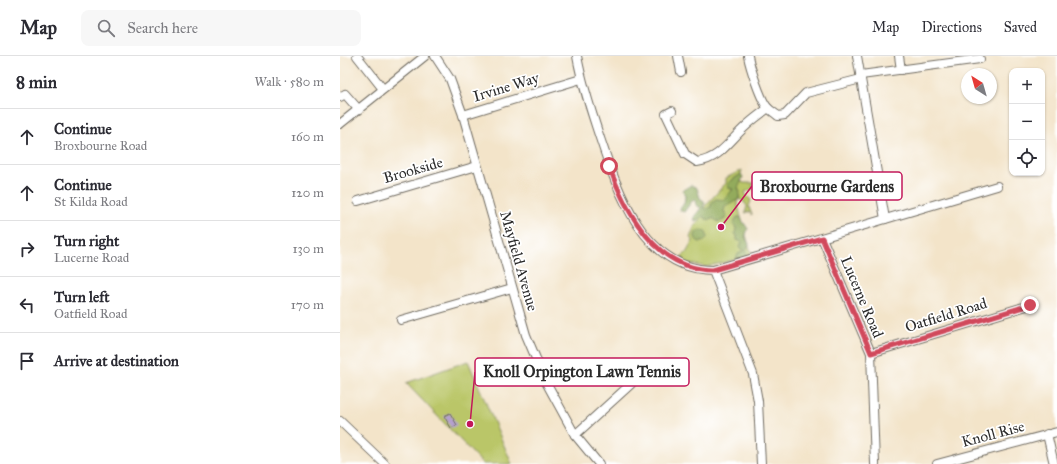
<!DOCTYPE html>
<html lang="en">
<head>
<meta charset="utf-8">
<style>
	body { margin:0; font-family:"IM FELL Great Primer",serif; background:#f7f7f7; color:#2b2b33 }
	.controls { position:absolute; right:12px; top:12px; display:grid; overflow:hidden; border-radius:8px; box-shadow:0 1px 3px #0004 }
	.controls button { width:36px; height:36px; display:grid; place-items:center; padding:0; border:0; border-bottom:1px solid #e1e1e2; background:#fff; color:#2b2b33; font:20px sans-serif }
	.compass { position:absolute; left:621px; top:12px; width:36px; height:36px; border-radius:50%; background:#fff; box-shadow:0 1px 3px #0004; rotate:323deg }
	.stop { position:absolute; width:12px; height:12px; margin:-9px; border:3px solid #d1495b; border-radius:50%; background:#fff }
	.stop.end { background:#d1495b; border-color:#fff; box-shadow:0 1px 4px #0008 }
	.list { margin:0; padding:0; list-style:none }
	h2 { display:flex; justify-content:space-between; align-items:center; height:52px; margin:0; padding:0 16px; font-size:17px }
	h2 small { font-size:13px; font-weight:400; color:#7c7c81 }
	.list li { display:grid; grid-template-columns:26px 1fr auto; gap:12px; align-items:center; box-sizing:border-box; height:56px; padding:0 16px; border-top:1px solid #e1e1e2 }
	.list b { display:block; font-size:15px; white-space:nowrap }
	.list p { margin:0; font-size:13px; white-space:nowrap; color:#7c7c81 }
	.list em { font-size:13px; font-style:normal; color:#7c7c81 }
	.icon { flex:none; width:22px; height:22px; fill:none; stroke:currentColor; stroke-width:2; stroke-linecap:round; stroke-linejoin:round }
	.map { position:relative; flex:none; width:717px; height:408px; overflow:hidden }
	header { display:flex; align-items:center; gap:24px; box-sizing:border-box; height:56px; padding:0 20px; background:#fff; border-bottom:1px solid #e1e1e2 }
	header strong { font-size:19px }
	nav { display:flex; gap:22px; margin-inline-start:auto; font-size:14px }
	.search { width:280px; height:36px; background:#f7f7f7; display:flex; align-items:center; gap:10px; box-sizing:border-box; padding:0 14px; border-radius:8px; color:#7c7c81; font-size:15px }
	main { display:flex }
	aside { flex:1; background:#fff }
	.map>svg:first-child { display:block }
	.green { fill:#bac667; stroke:#727849 }
	.forest { fill:#93ab5c; stroke:#5f6b44 }
	.building { fill:#b5a0cf }
	.lines { fill:none; stroke-linecap:round; stroke-linejoin:round }
	.minor-casing { stroke:#716c62; stroke-width:10 }
	.minor { stroke:#fff; stroke-width:8 }
	.route { stroke:#d1495b; stroke-width:5 }
	.labels { text-anchor:middle; dominant-baseline:central; stroke-width:3.5; stroke-linejoin:round; paint-order:stroke }
	.street-label { font-size:15px; fill:#2b2b2b; stroke:#fff }
	.leader { fill:none; stroke:#c2185b; stroke-width:1.5 }
	.callout-dot { fill:#c2185b; stroke:#fff; stroke-width:1.5 }
	.callout { fill:#fff; stroke:#c2185b; stroke-width:1.5 }
	.callout-label { font-size:16px; text-anchor:middle; font-weight:bold; fill:#2b2b2b }
</style>
</head>
<body>
<header>
<strong>Map</strong>
<div class="search"><svg class="icon" aria-label="search" viewBox="0 0 24 24"><circle cx="10" cy="10" r="6"/><path d="M15 15l6 6"/></svg>Search here</div>
<nav><a>Map</a><a>Directions</a><a>Saved</a></nav>
</header>
<main>
<aside>
<h2>8 min<small>Walk · 580 m</small></h2>
<ul class="list">
<li><svg class="icon" aria-label="ahead" viewBox="0 0 24 24"><path d="M12 20V5M6 11l6-6 6 6"/></svg><div><b>Continue</b><p>Broxbourne Road</p></div><em>160 m</em></li>
<li><svg class="icon" aria-label="ahead" viewBox="0 0 24 24"><path d="M12 20V5M6 11l6-6 6 6"/></svg><div><b>Continue</b><p>St Kilda Road</p></div><em>120 m</em></li>
<li><svg class="icon" aria-label="right" viewBox="0 0 24 24"><path d="M7 20v-9h11M14 6l5 5-5 5"/></svg><div><b>Turn right</b><p>Lucerne Road</p></div><em>130 m</em></li>
<li><svg class="icon" aria-label="left" viewBox="0 0 24 24"><path d="M17 20v-9H6M10 6l-5 5 5 5"/></svg><div><b>Turn left</b><p>Oatfield Road</p></div><em>170 m</em></li>
<li><svg class="icon" aria-label="arrive" viewBox="0 0 24 24"><path d="M6 21V4h12l-3 4 3 4H6"/></svg><div><b>Arrive at destination</b></div></li>
</ul>
</aside>
<div class="map">
<svg width="717" height="408" viewBox="0 0 717 408">
	<rect width="100%" height="100%" fill="#fff"/>
	<filter id="ink" filterUnits="userSpaceOnUse"><feTurbulence type="fractalNoise" baseFrequency=".025" numOctaves="2"/><feDisplacementMap in="SourceGraphic" scale="8" xChannelSelector="R" yChannelSelector="G"/><feConvolveMatrix kernelMatrix="1 2 1 2 8 2 1 2 1" color-interpolation-filters="sRGB"/></filter>
	<filter id="wash" filterUnits="userSpaceOnUse"><feTurbulence type="fractalNoise" baseFrequency=".012" numOctaves="4" result="noise"/><feDisplacementMap in="SourceGraphic" scale="16" xChannelSelector="R" yChannelSelector="G"/><feGaussianBlur stdDeviation="0.9" result="paint"/><feColorMatrix in="noise" values="0 0 0 0 0 0 0 0 0 0 0 0 0 0 0 0 0 1.4 0 .05"/><feComposite in="paint" operator="in"/></filter>
	<g filter="url(#wash)">
		<rect width="100%" height="100%" fill="#f3e4c9"/>
		<g class="green">
			<path d="M 402,114 L 401,118 L 389,126 L 395,145 L 399,129 L 402,125 L 403,127 L 415,127 L 412,131 L 417,131 L 405,136 L 406,139 L 411,144 L 409,151 L 412,159 L 409,156 L 405,157 L 407,150 L 403,145 L 399,143 L 397,146 L 411,197 L 410,200 L 366,211 L 341,206 L 344,202 L 342,203 L 342,200 L 346,197 L 353,185 L 350,182 L 354,171 L 360,164 L 364,151 L 386,127 L 386,122 Z"/>
			<path d="M 128,305 L 172,408 L 143,408 L 66,327 Z"/>
		</g>
		<g class="forest">
			<path d="M 401,118 L 403,121 L 398,132 L 400,136 L 399,143 L 385,151 L 384,155 L 387,160 L 384,164 L 379,166 L 372,162 L 371,164 L 366,163 L 364,160 L 355,166 L 354,161 L 361,152 L 356,149 L 355,144 L 352,145 L 344,156 L 340,154 L 341,150 L 344,148 L 345,140 L 343,134 L 351,129 L 357,132 L 360,142 L 365,146 L 363,151 L 365,153 L 371,151 L 371,147 L 376,143 L 384,144 L 393,133 L 388,132 L 388,127 Z"/>
			<path d="M 397,161 L 400,161 L 408,173 L 405,181 L 409,188 L 406,195 L 409,202 L 396,207 L 397,199 L 404,194 L 399,192 L 402,186 L 397,184 L 397,179 L 395,178 L 396,171 L 393,169 Z"/>
			<circle cx="361" cy="180" r="6"/>
		</g>
		<g id="blocks">
			<path class="building" d="M 110,357 L 117,369 L 111,372 L 104,360 Z"/>
		</g>
	</g>
	<g filter="url(#ink)">
		<use href="#blocks" fill-opacity="0" stroke="#716c62" stroke-width="1"/>
		<g class="lines">
			<g class="minor-casing">
				<g id="minor">
					<path d="M 17,0 L 43,33"/>
					<path d="M 95,0 L 110,23 L 123,59 L 186,279 L 206,326 L 235,379 L 259,408"/>
					<path d="M 237,0 C 242,28 251,55 260,82 C 278,136 304,214 373,214 L 413,318 L 418,345 L 421,408"/>
					<path d="M 338,0 L 341,16"/>
					<path d="M 408,0 C 410,11 421,45 428,52 C 431,55 435,57 438,60 L 445,59 L 466,37 L 521,23"/>
					<path d="M 517,0 L 545,163"/>
					<path d="M 559,0 L 561,14"/>
					<path d="M 521,19 L 640,3"/>
					<path d="M 0,41 L 5,38 L 19,54"/>
					<path d="M 332,55 L 326,58 L 345,98 L 357,106 C 380,103 390,84 406,70 C 413,63 421,58 428,52"/>
					<path d="M 123,59 L 241,23"/>
					<path d="M 0,68 L 85,0"/>
					<path d="M 18,145 L 137,110"/>
					<path d="M 482,182 L 531,297 L 535,408"/>
					<path d="M 373,214 L 657,130"/>
					<path d="M 61,264 L 172,232"/>
					<path d="M 531,297 L 690,249"/>
					<path d="M 0,365 L 45,408"/>
					<path d="M 707,378 L 714,408"/>
					<path d="M 235,379 L 291,328"/>
					<path d="M 597,408 L 717,376"/>
				</g>
			</g>
			<use href="#minor" class="minor"/>
		</g>
	</g>
	<g class="lines" filter="url(#ink)">
		<path class="route" d="M 269,110 C 286,157 316,214 373,214 L 482,182 L 531,297 L 690,249"/>
	</g>
	<g class="labels">
		<g class="street-label">
			<text transform="translate(166 31) rotate(-17)">Irvine Way</text>
			<text transform="translate(73 114) rotate(-16)">Brookside</text>
			<text transform="translate(179 205) rotate(74)">Mayfield Avenue</text>
			<text transform="translate(522 241) rotate(67)">Lucerne Road</text>
			<text transform="translate(606 259) rotate(-17)">Oatfield Road</text>
			<text transform="translate(653 378) rotate(-15)">Knoll Rise</text>
		</g>
	</g>
	<path class="leader" d="M381 171L412 130M130 368L135 316"/>
	<g class="callout-dot">
		<circle cx="381" cy="171" r="4"/>
		<circle cx="130" cy="368" r="4"/>
	</g>
	<g class="callout">
		<rect x="412" y="116" width="150" height="28" rx="4"/>
		<rect x="135" y="302" width="214" height="28" rx="4"/>
	</g>
	<g class="callout-label">
		<text x="487" y="136">Broxbourne Gardens</text>
		<text x="242" y="321">Knoll Orpington Lawn Tennis</text>
	</g>
</svg>
<div class="controls">
<button>+</button>
<button>−</button>
<button><svg class="icon" aria-label="locate" viewBox="0 0 24 24"><circle cx="12" cy="12" r="6"/><path d="M12 2v4M12 18v4M2 12h4M18 12h4"/></svg></button>
</div>
<svg class="compass" viewBox="-18 -18 36 36"><path d="M0-13l5 13h-10z" fill="#e53935"/><path d="M0 13l5-13h-10z" fill="#7c7c81"/></svg>
<div class="stop" style="left:269px;top:110px"></div>
<div class="stop end" style="left:690px;top:249px"></div>
</div>
</main>
</body>
</html>
